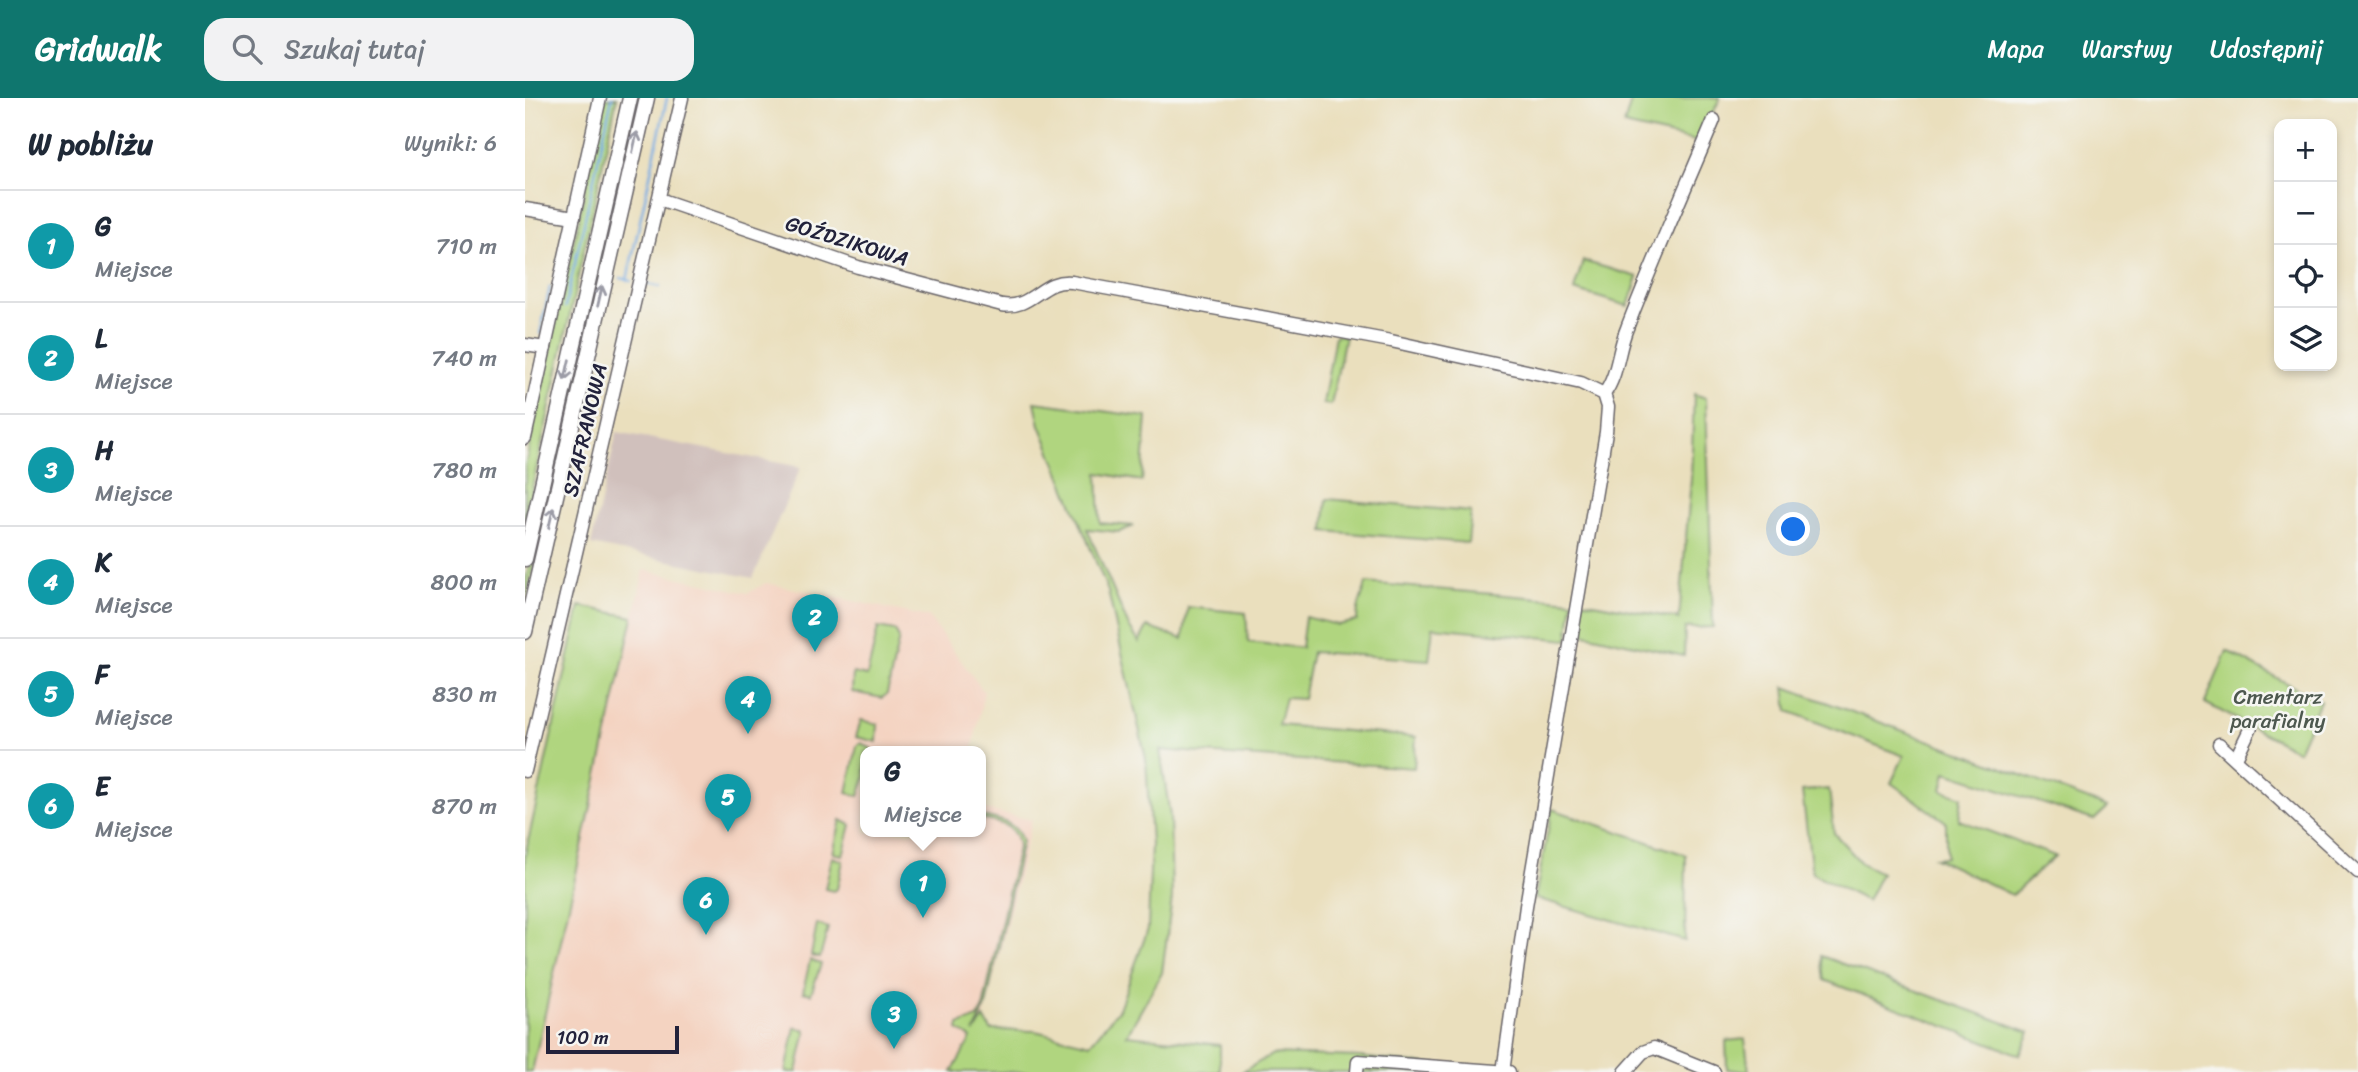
<!DOCTYPE html>
<html lang="pl">
<head>
<meta charset="utf-8">
<style>
	body { margin:0; font-family:Sriracha,sans-serif; background:#f2f2f3; color:#1f2937 }
	.controls { position:absolute; right:21px; top:21px; display:grid; overflow:hidden; border-radius:14px; box-shadow:0 4px 10px #0003 }
	.controls button { width:63px; height:63px; display:grid; place-items:center; padding:0; border:0; border-bottom:2px solid #e0e1e3; background:#fff; color:#1f2937; font:35px sans-serif }
	.scale { position:absolute; left:21px; bottom:18px; width:133px; box-sizing:border-box; padding-left:7px; border:4px solid #22223b; border-top:0; font-size:19px; line-height:24px; white-space:nowrap; color:#22223b; -webkit-text-stroke:5px #f6f6f2; paint-order:stroke }
	.you { position:absolute; left:1269px; top:432px; width:24px; height:24px; margin:-18px; border:5px solid #fff; border-radius:50%; background:#1a73e8; box-shadow:0 0 0 10px #1a73e833 }
	.badge { display:grid; place-items:center; width:46px; height:46px; border-radius:50%; background:#0f766e; color:#fff; font-size:23px; font-weight:700 }
	.pin { position:absolute; translate:-50% -58px; filter:drop-shadow(0 2px 4px #0008) }
	.pin::after { content:''; position:absolute; top:37px; width:24px; height:21px; background:inherit; clip-path:polygon(0 0,100% 0,50% 100%) }
	.popup { position:absolute; left:335px; top:648px; width:126px; height:91px; box-sizing:border-box; display:grid; place-content:center; border-radius:14px; background:#fff; filter:drop-shadow(0 2px 5px #0005); font-size:23px; white-space:nowrap; color:#747a83 }
	.popup b { font-size:26px; color:#1f2937 }
	.popup::after { content:''; position:absolute; left:50%; top:100%; margin-left:-14px; border:14px solid transparent; border-top-color:#fff }
	.list { margin:0; padding:0; list-style:none }
	h2 { display:flex; justify-content:space-between; align-items:center; height:91px; margin:0; padding:0 28px; font-size:30px }
	h2 small { font-size:23px; font-weight:400; color:#747a83 }
	.list li { display:grid; grid-template-columns:46px 1fr auto; gap:21px; align-items:center; box-sizing:border-box; height:112px; padding:0 28px; border-top:2px solid #e0e1e3 }
	.list b { display:block; font-size:26px; white-space:nowrap }
	.list p { margin:0; font-size:23px; white-space:nowrap; color:#747a83 }
	.list em { font-size:23px; font-style:normal; color:#747a83 }
	.icon { flex:none; width:38px; height:38px; fill:none; stroke:currentColor; stroke-width:2; stroke-linecap:round; stroke-linejoin:round }
	.map { position:relative; flex:none; width:1833px; height:974px; overflow:hidden }
	header { display:flex; align-items:center; gap:42px; box-sizing:border-box; height:98px; padding:0 35px; background:#0f766e; color:#fff }
	header strong { font-size:33px }
	nav { display:flex; gap:38px; margin-inline-start:auto; font-size:24px }
	.search { width:490px; height:63px; background:#f2f2f3; display:flex; align-items:center; gap:18px; box-sizing:border-box; padding:0 24px; border-radius:21px; color:#747a83; font-size:26px }
	main { display:flex }
	aside { flex:1; background:#fff }
	.map>svg:first-child { display:block }
	.built { fill:#f4d3c1 }
	.industrial { fill:#d0c0bc }
	.green { fill:#b0d57f; stroke:#697c5d; stroke-width:2 }
	.lines { fill:none; stroke-linecap:round; stroke-linejoin:round }
	.stream { stroke:#75abe3; stroke-width:2.5 }
	.minor-casing { stroke:#686468; stroke-width:15 }
	.major-casing { stroke:#686468; stroke-width:17 }
	.minor { stroke:#fff; stroke-width:12 }
	.major { stroke:#fff; stroke-width:14 }
	.oneway { stroke:#9c9ca7 }
	.labels { text-anchor:middle; dominant-baseline:central; stroke-width:5; stroke-linejoin:round; paint-order:stroke }
	.street-label { font-size:21px; fill:#22223b; stroke:#f6f6f2 }
	.park-label { font-size:21px; fill:#4d584f; stroke:#f6f6f2 }
</style>
</head>
<body>
<header>
<strong>Gridwalk</strong>
<div class="search"><svg class="icon" aria-label="search" viewBox="0 0 24 24"><circle cx="10" cy="10" r="6"/><path d="M15 15l6 6"/></svg>Szukaj tutaj</div>
<nav><a>Mapa</a><a>Warstwy</a><a>Udostępnij</a></nav>
</header>
<main>
<aside>
<h2>W pobliżu<small>Wyniki: 6</small></h2>
<ul class="list">
<li><span class="badge" style="background:#0f9aa8">1</span><div><b>G</b><p>Miejsce</p></div><em>710 m</em></li>
<li><span class="badge" style="background:#0f9aa8">2</span><div><b>L</b><p>Miejsce</p></div><em>740 m</em></li>
<li><span class="badge" style="background:#0f9aa8">3</span><div><b>H</b><p>Miejsce</p></div><em>780 m</em></li>
<li><span class="badge" style="background:#0f9aa8">4</span><div><b>K</b><p>Miejsce</p></div><em>800 m</em></li>
<li><span class="badge" style="background:#0f9aa8">5</span><div><b>F</b><p>Miejsce</p></div><em>830 m</em></li>
<li><span class="badge" style="background:#0f9aa8">6</span><div><b>E</b><p>Miejsce</p></div><em>870 m</em></li>
</ul>
</aside>
<div class="map">
<svg width="1833" height="974" viewBox="0 0 1833 974">
	<rect width="100%" height="100%" fill="#f6f6f2"/>
	<filter id="ink" filterUnits="userSpaceOnUse"><feTurbulence type="fractalNoise" baseFrequency=".0143" numOctaves="2"/><feDisplacementMap in="SourceGraphic" scale="14" xChannelSelector="R" yChannelSelector="G"/><feConvolveMatrix kernelMatrix="1 2 1 2 8 2 1 2 1" color-interpolation-filters="sRGB"/></filter>
	<filter id="wash" filterUnits="userSpaceOnUse"><feTurbulence type="fractalNoise" baseFrequency=".00686" numOctaves="4" result="noise"/><feDisplacementMap in="SourceGraphic" scale="28" xChannelSelector="R" yChannelSelector="G"/><feGaussianBlur stdDeviation="1.57" result="paint"/><feColorMatrix in="noise" values="0 0 0 0 0 0 0 0 0 0 0 0 0 0 0 0 0 1.4 0 .05"/><feComposite in="paint" operator="in"/></filter>
	<g filter="url(#wash)">
		<rect width="100%" height="100%" fill="#eadfbd"/>
		<path class="built" d="M 119,472 L 223,495 L 241,485 L 404,519 L 459,594 L 447,654 L 340,654 L 340,734 L 456,734 L 456,711 L 507,722 L 459,920 L 427,974 L 8,974 Z"/>
		<path class="industrial" d="M 92,334 L 276,369 L 228,480 L 66,447 Z"/>
		<g class="green">
			<path d="M 80,0 L 92,0 L 0,423 L 0,368 Z"/>
			<path d="M 111,0 L 118,0 L 0,506 L 0,485 Z"/>
			<path d="M 1107,0 L 1195,0 L 1175,44 L 1099,27 Z"/>
			<path d="M 1058,163 L 1113,179 L 1103,208 L 1049,192 Z"/>
			<path d="M 810,237 L 820,238 L 806,307 L 798,306 Z"/>
			<path d="M 1169,296 L 1181,300 L 1188,529 L 1160,530 L 1159,558 L 1051,534 L 1057,503 L 1154,521 L 1166,381 Z"/>
			<path d="M 510,304 L 622,319 L 617,383 L 573,375 L 575,425 L 609,428 L 594,434 L 562,431 L 603,527 L 614,544 L 622,529 L 658,541 L 663,509 L 721,515 L 723,544 L 776,550 L 780,519 L 813,527 L 832,523 C 832,503 838,501 841,485 L 1048,503 L 1043,542 L 908,529 L 904,562 L 787,554 L 778,601 L 760,600 L 753,627 L 891,639 L 889,670 L 635,652 L 645,718 L 647,800 L 637,875 L 602,937 L 695,947 L 695,974 L 427,974 L 446,940 L 433,932 L 434,927 L 453,920 L 458,910 L 493,749 C 492,726 474,725 456,721 L 456,718 C 474,722 492,723 497,744 L 461,908 L 449,935 L 459,920 L 466,932 L 510,933 L 565,946 L 594,911 L 623,831 L 626,746 L 621,661 L 583,493 L 515,327 Z"/>
			<path d="M 802,401 L 946,414 L 943,445 L 799,433 Z"/>
			<path d="M 55,508 L 108,519 L 7,974 L 0,974 L 0,757 Z"/>
			<path d="M 353,530 L 370,533 L 374,540 L 362,596 L 357,600 L 327,594 L 328,575 L 342,578 Z"/>
			<path d="M 1702,553 L 1795,603 L 1773,653 L 1680,605 Z"/>
			<path d="M 1260,589 L 1583,709 L 1569,722 L 1421,674 L 1417,692 L 1437,699 L 1434,722 L 1530,758 L 1487,797 L 1410,760 L 1421,759 L 1421,724 L 1366,685 L 1379,658 L 1263,613 Z"/>
			<path d="M 336,622 L 353,626 L 352,644 L 331,639 Z"/>
			<path d="M 336,645 L 347,651 L 346,654 L 340,654 L 340,681 L 334,698 L 322,695 L 332,648 Z"/>
			<path d="M 1304,691 L 1309,735 L 1336,765 L 1356,775 L 1342,803 L 1287,775 L 1277,693 Z"/>
			<path d="M 1027,711 L 1161,757 L 1160,843 L 1010,800 Z"/>
			<path d="M 316,722 L 326,727 L 318,757 L 308,755 Z"/>
			<path d="M 307,759 L 318,763 L 312,791 L 308,793 L 300,791 Z"/>
			<path d="M 292,826 L 303,830 L 295,860 L 286,858 Z"/>
			<path d="M 1296,858 L 1505,934 L 1495,957 L 1299,882 Z"/>
			<path d="M 285,862 L 296,866 L 286,896 L 278,894 Z"/>
			<path d="M 270,929 L 281,932 L 272,974 L 261,974 Z"/>
			<path d="M 1220,941 L 1224,974 L 1202,971 L 1201,943 Z"/>
			<path d="M 748,956 L 833,959 L 974,974 L 717,974 Z"/>
		</g>
		<g class="lines">
			<g class="stream">
				<path d="M 96,180 L 106,183"/>
				<path d="M 102,182 L 142,0"/>
				<path d="M 122,186 L 135,189"/>
				<path d="M 40,209 L 87,0"/>
				<path d="M 15,236 L 25,189"/>
			</g>
		</g>
	</g>
	<g filter="url(#ink)">
		<g class="lines">
			<g class="minor-casing">
				<g id="minor">
					<path d="M 134,101 L 333,169 L 477,207 C 507,212 517,180 547,184 L 866,243 L 1056,285 L 1079,296 L 1083,309 L 1081,334 L 1001,808 L 978,974"/>
					<path d="M 0,111 L 49,119"/>
					<path d="M 0,247 L 20,250"/>
					<path d="M 1079,296 C 1093,278 1093,251 1102,230 C 1129,160 1160,91 1189,22"/>
					<path d="M 0,340 L 75,0"/>
					<path d="M 1694,646 L 1833,774"/>
					<path d="M 1711,660 L 1726,629"/>
					<path d="M 0,673 L 157,0"/>
					<path d="M 832,974 L 833,963 L 984,974"/>
					<path d="M 1100,974 L 1118,954 L 1129,950 L 1189,974"/>
				</g>
			</g>
			<g class="major-casing">
				<g id="major">
					<path d="M 0,461 L 105,0"/>
					<path d="M 0,534 L 122,0"/>
				</g>
			</g>
			<use href="#minor" class="minor"/>
			<use href="#major" class="major"/>
		</g>
		<defs><path id="oneway-shaft" d="M-6 0H5M1.5-3L5.5 0L1.5 3" fill="none" stroke-width="1.6" stroke-linecap="round" stroke-linejoin="round" transform="scale(1.75)"/></defs>
		<g class="oneway">
			<use href="#oneway-shaft" transform="translate(110 44) rotate(-77)"/>
			<use href="#oneway-shaft" transform="translate(75 198) rotate(-77)"/>
			<use href="#oneway-shaft" transform="translate(42 272) rotate(103)"/>
			<use href="#oneway-shaft" transform="translate(26 420) rotate(-77)"/>
		</g>
	</g>
	<g class="labels">
		<g class="street-label">
			<text transform="translate(322 143) rotate(17)">GOŹDZIKOWA</text>
			<text transform="translate(60 332) rotate(-77)">SZAFRANOWA</text>
		</g>
		<g class="park-label">
			<text x="1753" y="599">Cmentarz<tspan x="1753" dy="24">parafialny</tspan></text>
		</g>
	</g>
</svg>
<div class="controls">
<button>+</button>
<button>−</button>
<button><svg class="icon" aria-label="locate" viewBox="0 0 24 24"><circle cx="12" cy="12" r="6"/><path d="M12 2v4M12 18v4M2 12h4M18 12h4"/></svg></button>
<button><svg class="icon" aria-label="layers" viewBox="0 0 24 24"><path d="M12 4l9 5-9 5-9-5zM3 14l9 5 9-5"/></svg></button>
</div>
<div class="scale">100 m</div>
<div class="you"></div>
<div class="pin badge" style="left:398px;top:820px;background:#0f9aa8">1</div>
<div class="popup"><b>G</b>Miejsce</div>
<div class="pin badge" style="left:290px;top:554px;background:#0f9aa8">2</div>
<div class="pin badge" style="left:369px;top:951px;background:#0f9aa8">3</div>
<div class="pin badge" style="left:223px;top:636px;background:#0f9aa8">4</div>
<div class="pin badge" style="left:203px;top:734px;background:#0f9aa8">5</div>
<div class="pin badge" style="left:181px;top:837px;background:#0f9aa8">6</div>
</div>
</main>
</body>
</html>
